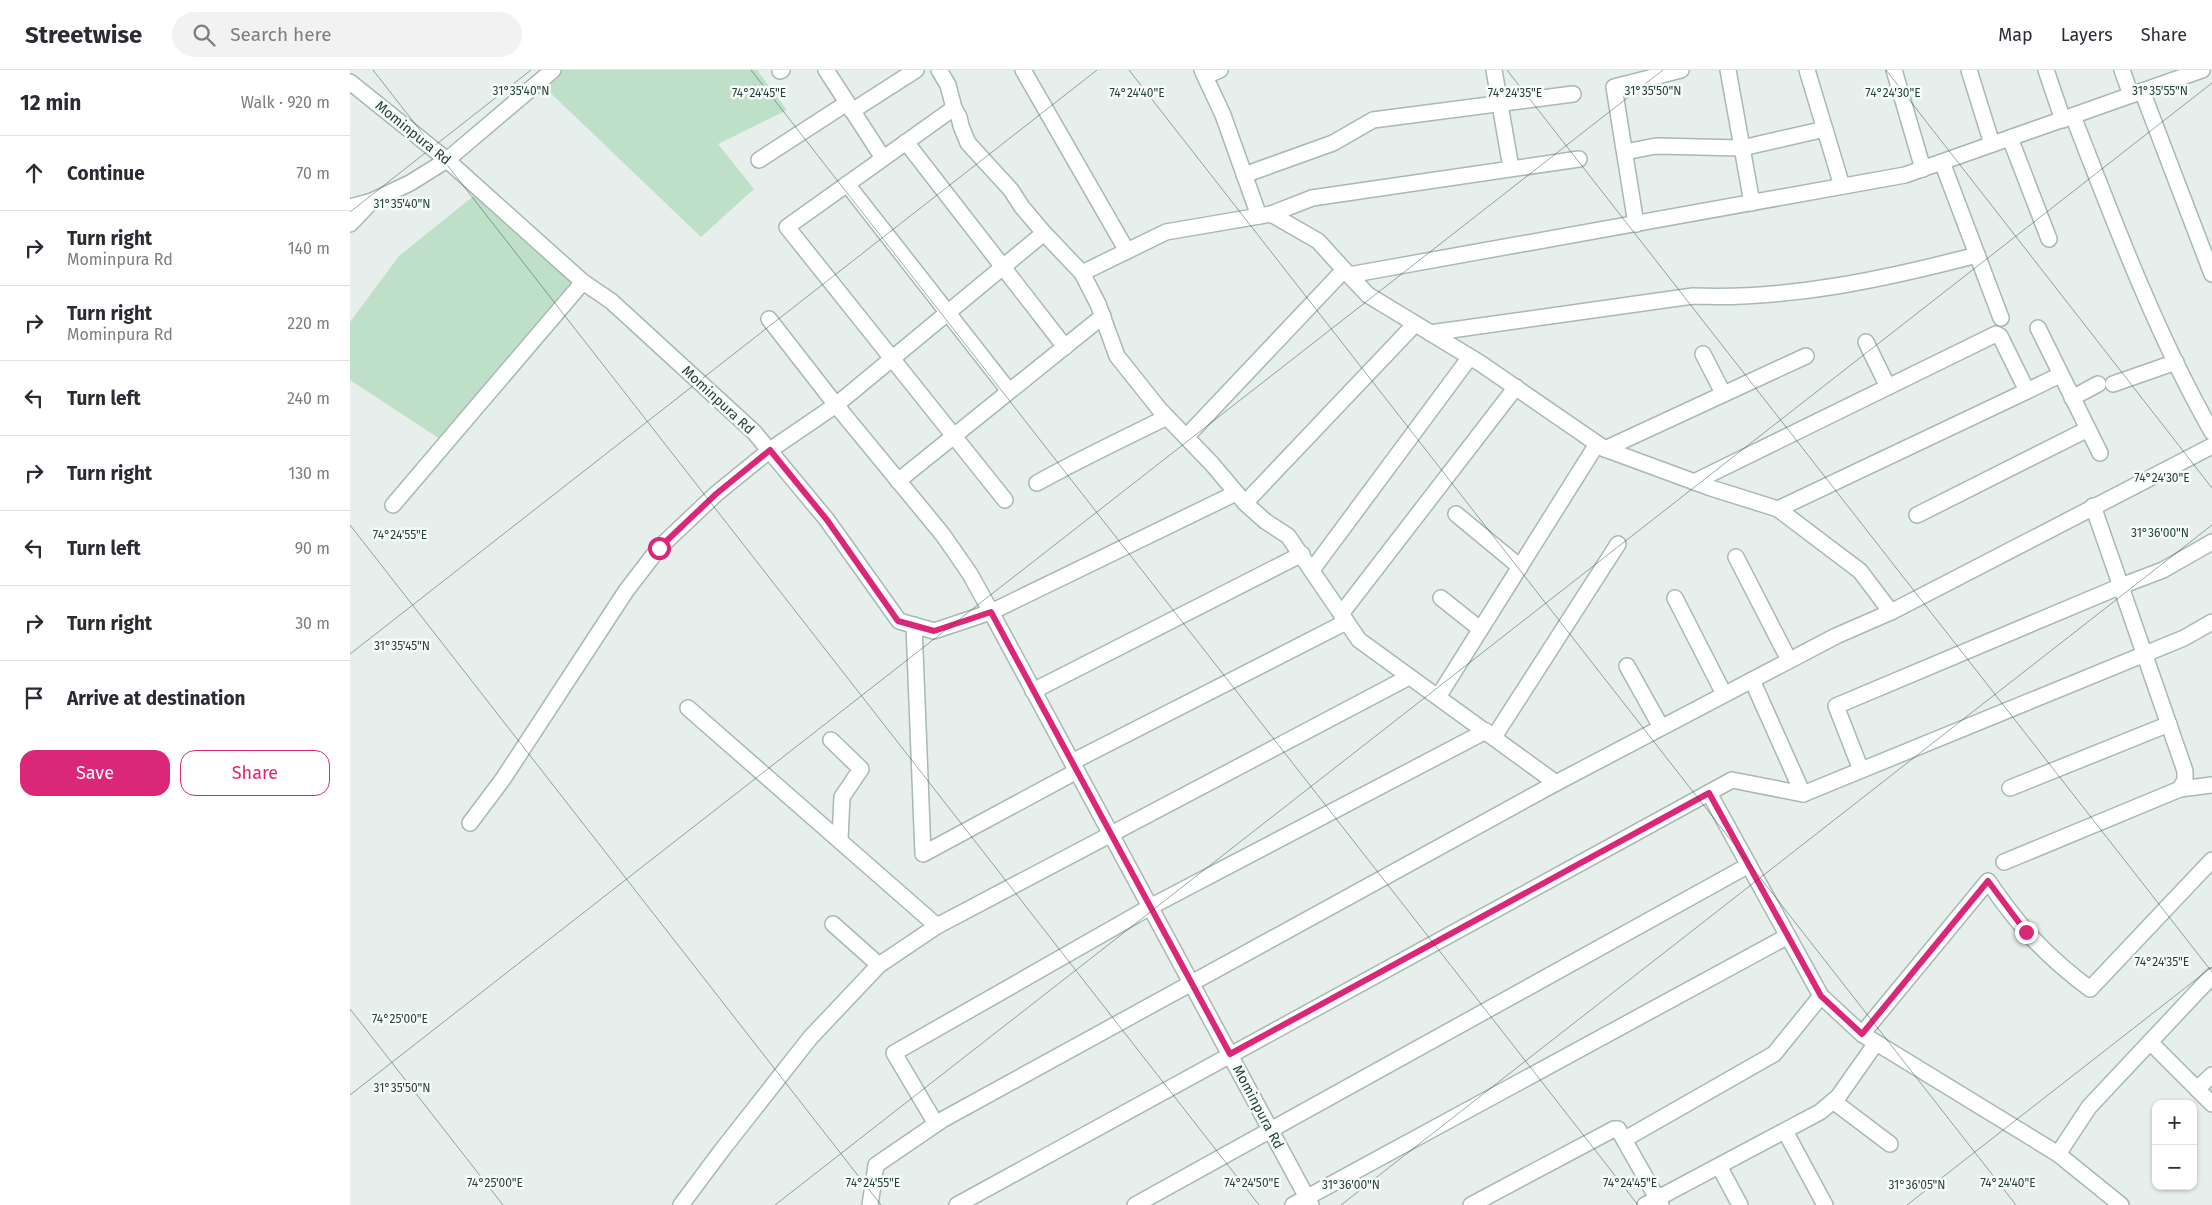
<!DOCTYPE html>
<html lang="en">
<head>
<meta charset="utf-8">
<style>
	body { margin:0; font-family:"Fira Sans",sans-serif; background:#f2f2f3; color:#2b2b33 }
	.controls { position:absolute; right:15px; bottom:15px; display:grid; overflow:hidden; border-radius:10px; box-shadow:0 1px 4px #0004 }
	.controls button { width:45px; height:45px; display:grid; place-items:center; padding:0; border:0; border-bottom:1px solid #e1e1e2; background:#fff; color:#2b2b33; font:25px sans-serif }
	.stop { position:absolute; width:15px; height:15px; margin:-11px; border:4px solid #db2777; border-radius:50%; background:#fff }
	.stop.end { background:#db2777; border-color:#fff; box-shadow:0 1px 5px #0008 }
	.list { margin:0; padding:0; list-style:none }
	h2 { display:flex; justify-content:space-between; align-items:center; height:65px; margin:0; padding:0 20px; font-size:21px }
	h2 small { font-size:16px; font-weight:400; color:#7c7c81 }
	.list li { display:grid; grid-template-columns:32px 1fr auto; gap:15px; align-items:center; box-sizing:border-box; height:75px; padding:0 20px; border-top:1px solid #e1e1e2 }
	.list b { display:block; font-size:19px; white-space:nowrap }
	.list p { margin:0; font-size:16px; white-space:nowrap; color:#7c7c81 }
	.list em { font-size:16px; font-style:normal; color:#7c7c81 }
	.actions { display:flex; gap:10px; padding:15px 20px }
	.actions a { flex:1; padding:11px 0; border:1px solid #db2777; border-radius:15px; text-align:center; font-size:18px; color:#db2777 }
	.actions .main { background:#db2777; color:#fff }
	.icon { flex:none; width:28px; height:28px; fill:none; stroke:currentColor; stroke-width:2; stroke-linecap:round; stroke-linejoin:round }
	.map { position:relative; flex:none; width:1862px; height:1135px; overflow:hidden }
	header { display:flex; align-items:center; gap:30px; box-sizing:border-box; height:70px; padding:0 25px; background:#fff; border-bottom:1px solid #e1e1e2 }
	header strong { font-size:24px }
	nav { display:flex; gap:28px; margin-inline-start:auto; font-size:18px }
	.search { width:350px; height:45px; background:#f2f2f3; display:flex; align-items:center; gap:12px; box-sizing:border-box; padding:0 18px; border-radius:28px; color:#7c7c81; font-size:19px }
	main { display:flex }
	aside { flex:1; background:#fff }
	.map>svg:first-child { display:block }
	.green { fill:#bfe0c8 }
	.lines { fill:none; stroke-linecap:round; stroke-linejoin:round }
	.minor-casing { stroke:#a8b8b2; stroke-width:18 }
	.minor { stroke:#fff; stroke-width:15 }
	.route { stroke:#db2777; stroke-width:6 }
	.ticks { fill:none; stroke:#24423a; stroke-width:1; stroke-opacity:0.45 }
	.labels { text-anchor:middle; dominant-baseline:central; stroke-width:5; stroke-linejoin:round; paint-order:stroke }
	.street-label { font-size:14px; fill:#24423a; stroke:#f7fbf9 }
	.ticks-label { font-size:12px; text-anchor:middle; fill:#24423a; stroke:#f7fbf9; stroke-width:5; stroke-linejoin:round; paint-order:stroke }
</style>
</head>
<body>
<header>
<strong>Streetwise</strong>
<div class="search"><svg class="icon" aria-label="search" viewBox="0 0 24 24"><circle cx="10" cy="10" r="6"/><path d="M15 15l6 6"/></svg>Search here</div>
<nav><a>Map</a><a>Layers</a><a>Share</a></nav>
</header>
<main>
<aside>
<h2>12 min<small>Walk · 920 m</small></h2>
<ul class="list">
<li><svg class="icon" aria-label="ahead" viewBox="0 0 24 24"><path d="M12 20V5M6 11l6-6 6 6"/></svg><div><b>Continue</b></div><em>70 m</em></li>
<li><svg class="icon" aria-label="right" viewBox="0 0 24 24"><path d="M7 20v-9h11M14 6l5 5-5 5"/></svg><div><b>Turn right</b><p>Mominpura Rd</p></div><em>140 m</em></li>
<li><svg class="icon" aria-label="right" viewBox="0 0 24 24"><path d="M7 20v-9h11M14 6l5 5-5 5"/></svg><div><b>Turn right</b><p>Mominpura Rd</p></div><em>220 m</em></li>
<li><svg class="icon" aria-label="left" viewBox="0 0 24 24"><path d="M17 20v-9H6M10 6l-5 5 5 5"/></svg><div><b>Turn left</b></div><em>240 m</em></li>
<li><svg class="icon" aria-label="right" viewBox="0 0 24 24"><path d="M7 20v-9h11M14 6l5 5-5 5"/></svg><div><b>Turn right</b></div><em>130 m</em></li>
<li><svg class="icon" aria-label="left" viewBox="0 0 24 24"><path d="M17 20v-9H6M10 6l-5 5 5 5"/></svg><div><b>Turn left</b></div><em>90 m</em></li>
<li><svg class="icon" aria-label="right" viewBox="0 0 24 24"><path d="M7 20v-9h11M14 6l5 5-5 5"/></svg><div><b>Turn right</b></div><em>30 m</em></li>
<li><svg class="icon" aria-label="arrive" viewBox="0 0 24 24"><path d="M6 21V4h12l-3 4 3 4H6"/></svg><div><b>Arrive at destination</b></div></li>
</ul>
<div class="actions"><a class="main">Save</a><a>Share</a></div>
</aside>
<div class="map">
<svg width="1862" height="1135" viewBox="0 0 1862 1135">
	<rect width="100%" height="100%" fill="#e6efeb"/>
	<g class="green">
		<path d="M 203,0 L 407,0 L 437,40 L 368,74 L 404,119 L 351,167 L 189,12 Z"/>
		<path d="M 131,120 L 233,212 L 96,373 L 0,310 L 0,252 L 49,186 Z"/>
	</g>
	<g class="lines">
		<g class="minor-casing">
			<g id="minor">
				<path d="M 476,0 L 533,88"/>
				<path d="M 589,0 L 598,15 L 604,38"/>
				<path d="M 673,0 L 777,181"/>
				<path d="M 852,0 L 873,45 L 909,146"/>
				<path d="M 1144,0 L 1161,98"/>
				<path d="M 1378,0 L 1402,133"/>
				<path d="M 1457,0 L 1492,116"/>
				<path d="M 1544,0 L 1573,99"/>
				<path d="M 1619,0 L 1642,74"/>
				<path d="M 1696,0 L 1713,50"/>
				<path d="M 1772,0 L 1781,25"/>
				<path d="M 430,1 L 432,0"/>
				<path d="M 855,6 L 870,0"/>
				<path d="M 0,12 L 97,90 L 233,212 L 261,231 L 404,362 L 477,450 L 549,551 L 584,561 L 641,542 L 961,1135"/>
				<path d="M 1792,21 L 1862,204"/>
				<path d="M 502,41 L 566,0"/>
				<path d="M 1723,46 C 1764,151 1806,264 1862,362"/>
				<path d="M 1660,68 L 1699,169"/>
				<path d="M 556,72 L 715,277"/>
				<path d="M 1275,82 L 1306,76 L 1392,78 L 1475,59"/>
				<path d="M 409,90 L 497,33"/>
				<path d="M 1592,92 L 1651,248"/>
				<path d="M 894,105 L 983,73 L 1023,50 L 1223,24"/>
				<path d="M 497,114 L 659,321"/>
				<path d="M 0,137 L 22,131 L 60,113 L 97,90 L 203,0"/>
				<path d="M 921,144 L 962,128 L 1229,89"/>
				<path d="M 0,154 L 21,132"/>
				<path d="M 1286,154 L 1264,17 L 1331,0"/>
				<path d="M 732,203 L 748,234 L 767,286 L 810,340 L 862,394 L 895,433 L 915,451 L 938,466 L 1009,570 L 1206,713"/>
				<path d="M 999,205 L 1018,225 L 1130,293 L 1255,379 L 1361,418 L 1428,439 L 1510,501 L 1541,542"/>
				<path d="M 419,249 L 486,335 L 593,465 L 620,504 L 641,542 L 886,423"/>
				<path d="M 1688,258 L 1750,383"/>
				<path d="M 1080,263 L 1343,226 C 1439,230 1535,209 1627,185"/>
				<path d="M 1516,272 L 1538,317"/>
				<path d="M 1353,284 L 1373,323"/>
				<path d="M 1763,314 L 1826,292"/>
				<path d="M 1677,321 L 1710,305"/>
				<path d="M 1722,328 L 1748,314"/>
				<path d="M 836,367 L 994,200"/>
				<path d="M 1255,379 L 1456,286"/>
				<path d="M 548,411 L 753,246"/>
				<path d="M 1344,412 L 1646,264 L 1650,266 L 1677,321 L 1428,439"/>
				<path d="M 687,413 C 730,389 773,369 817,347"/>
				<path d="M 655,430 L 437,157 L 604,38 L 609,47 L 611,56 L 618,73 L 661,120 L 672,137 L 694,163"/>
				<path d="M 895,433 L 1065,254"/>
				<path d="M 43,435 L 233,212"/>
				<path d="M 1106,444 L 1170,497"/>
				<path d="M 1567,445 L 1738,359"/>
				<path d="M 1386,487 L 1439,590"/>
				<path d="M 962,500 L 1120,287"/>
				<path d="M 1091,528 L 1130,559"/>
				<path d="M 1325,528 L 1374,624"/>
				<path d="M 991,544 L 1166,317"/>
				<path d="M 564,555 L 573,784 L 727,701"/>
				<path d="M 1277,596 L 1311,657"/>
				<path d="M 1402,610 L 1453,724 L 1834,568 L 1862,552"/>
				<path d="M 683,621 L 952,484"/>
				<path d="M 1088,627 L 1247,374"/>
				<path d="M 338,638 L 587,856"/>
				<path d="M 1144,667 L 1268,474"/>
				<path d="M 481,670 L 511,699 L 492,727 L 490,769"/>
				<path d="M 722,692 L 996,552"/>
				<path d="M 1511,700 L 1486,636 L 1771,516 L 1813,500 L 1862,472"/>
				<path d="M 1660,718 L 1819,654"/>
				<path d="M 1830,719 L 1862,715"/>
				<path d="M 1359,723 L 1471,926 L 1512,964 L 1708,1084 L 1771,1135"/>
				<path d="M 120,753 L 153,709 L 276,521 L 309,478 L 366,424 L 420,380 L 486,335 L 694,163 L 732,203 L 816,162 L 921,144 L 968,171 L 999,205 L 1555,105 L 1852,0"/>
				<path d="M 1654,792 L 1830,719 L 1835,710 L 1835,701 L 1743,436"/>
				<path d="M 483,854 L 529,895"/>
				<path d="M 1862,906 L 1800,972 L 1862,1034"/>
				<path d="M 1512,964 L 1638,811 C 1670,858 1696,886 1740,919 L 1862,790"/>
				<path d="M 1847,1019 L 1862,1005"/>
				<path d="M 1483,1031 L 1540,1074"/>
				<path d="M 586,1054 L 544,983 L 800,837 L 1136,661"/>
				<path d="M 1435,1061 L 1475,1135"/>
				<path d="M 1275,1069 L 1424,984 L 1471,926"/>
				<path d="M 1708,1084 L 1739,1037 L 1800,972"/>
				<path d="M 1369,1096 L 1390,1135"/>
				<path d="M 331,1135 L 372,1080 L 460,968 L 529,895 L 587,856 L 1059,607"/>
				<path d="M 520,1135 L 526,1095 L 592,1050 L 1206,713 L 1486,566 L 1541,542 L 1862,376"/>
				<path d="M 607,1135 L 1382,710 L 1453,724"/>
				<path d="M 785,1135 L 1399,795"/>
				<path d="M 943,1135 L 1438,866"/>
				<path d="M 1121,1135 L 1264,1059 L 1268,1059 L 1311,1135"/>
				<path d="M 1295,1135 L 1470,1042 L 1488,1027 L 1526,973"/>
			</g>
		</g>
		<use href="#minor" class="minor"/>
	</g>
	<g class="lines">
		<path class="route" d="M 309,478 L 366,424 L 420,380 L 477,450 L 548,551 L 584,561 L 641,542 L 880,984 L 1359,723 L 1471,926 L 1512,964 L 1638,811 L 1676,862"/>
	</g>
	<path class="ticks" d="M 23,0 L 909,1135M 401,0 L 1288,1135M 779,0 L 1666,1135M 1157,0 L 1862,902M 1536,0 L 1862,418M 0,142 L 181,0M 0,455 L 531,1135M 0,584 L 747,0M 0,939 L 153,1135M 0,1025 L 1313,0M 425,1135 L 1862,13M 991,1135 L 1862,455M 1557,1135 L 1862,897"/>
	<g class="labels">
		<g class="street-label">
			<text transform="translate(63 63) rotate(39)">Mominpura Rd</text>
			<text transform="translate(368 330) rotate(43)">Mominpura Rd</text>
			<text transform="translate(908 1037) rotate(62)">Mominpura Rd</text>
		</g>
	</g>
	<g class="ticks-label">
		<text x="171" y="25">31°35'40"N</text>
		<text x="1303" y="25">31°35'50"N</text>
		<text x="1810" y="25">31°35'55"N</text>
		<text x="409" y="27">74°24'45"E</text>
		<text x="787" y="27">74°24'40"E</text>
		<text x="1165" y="27">74°24'35"E</text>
		<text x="1543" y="27">74°24'30"E</text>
		<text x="52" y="138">31°35'40"N</text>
		<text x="1812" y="412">74°24'30"E</text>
		<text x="1810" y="467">31°36'00"N</text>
		<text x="50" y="469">74°24'55"E</text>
		<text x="52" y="580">31°35'45"N</text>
		<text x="1812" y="896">74°24'35"E</text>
		<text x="50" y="953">74°25'00"E</text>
		<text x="52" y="1022">31°35'50"N</text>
		<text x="145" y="1117">74°25'00"E</text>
		<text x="523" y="1117">74°24'55"E</text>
		<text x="902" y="1117">74°24'50"E</text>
		<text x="1280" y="1117">74°24'45"E</text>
		<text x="1658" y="1117">74°24'40"E</text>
		<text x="1001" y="1119">31°36'00"N</text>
		<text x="1567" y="1119">31°36'05"N</text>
	</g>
</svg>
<div class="controls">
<button>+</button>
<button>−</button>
</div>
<div class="stop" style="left:309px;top:478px"></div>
<div class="stop end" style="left:1676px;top:862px"></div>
</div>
</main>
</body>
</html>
